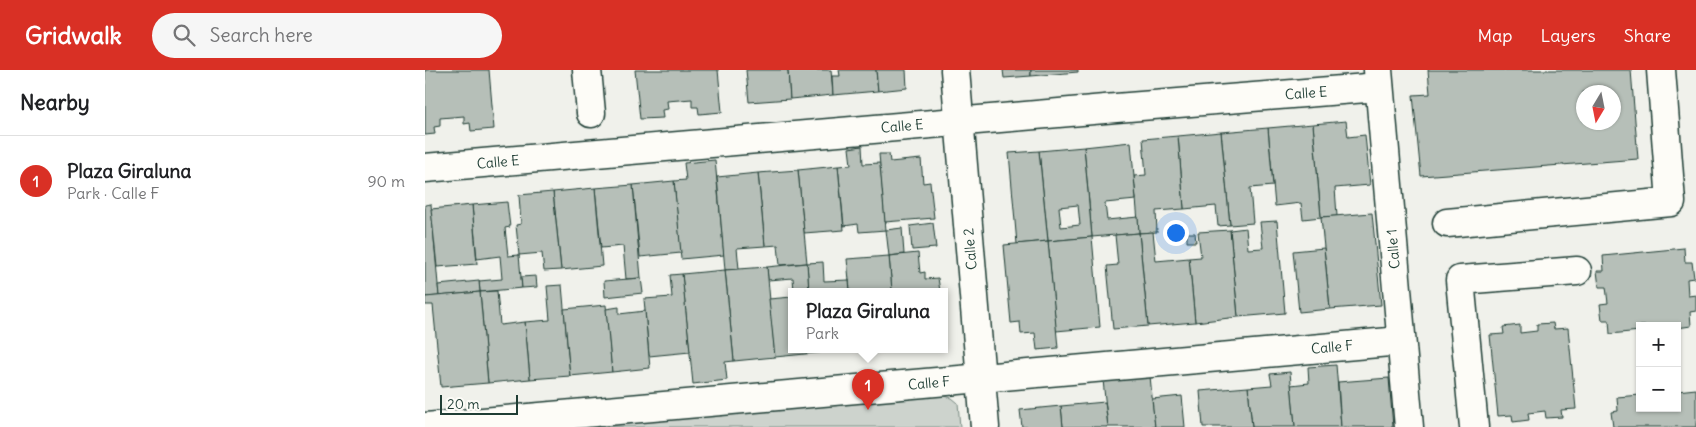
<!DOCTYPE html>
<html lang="en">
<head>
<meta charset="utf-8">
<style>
	body { margin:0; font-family:Delius,sans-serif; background:#f6f6f6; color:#202124 }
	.controls { position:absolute; right:15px; bottom:15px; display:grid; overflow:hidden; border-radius:0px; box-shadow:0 1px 4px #0004 }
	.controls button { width:45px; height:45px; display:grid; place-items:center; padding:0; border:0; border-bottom:1px solid #e0e0e0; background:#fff; color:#202124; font:25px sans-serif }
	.compass { position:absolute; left:1151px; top:15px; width:45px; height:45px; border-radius:50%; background:#fff; box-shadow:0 1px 4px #0004; rotate:190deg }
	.scale { position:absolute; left:15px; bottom:12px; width:78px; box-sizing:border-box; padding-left:5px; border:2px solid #1f3d34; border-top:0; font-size:14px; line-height:18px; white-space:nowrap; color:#1f3d34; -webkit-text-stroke:4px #fdfcf7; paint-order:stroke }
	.you { position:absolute; left:750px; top:162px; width:18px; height:18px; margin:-12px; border:4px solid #fff; border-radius:50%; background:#1a73e8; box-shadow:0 0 0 8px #1a73e833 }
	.badge { display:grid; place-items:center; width:32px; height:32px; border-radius:50%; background:#d93025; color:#fff; font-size:16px; font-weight:700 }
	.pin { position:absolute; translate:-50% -41px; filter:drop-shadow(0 1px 2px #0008) }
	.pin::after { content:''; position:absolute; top:26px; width:18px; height:15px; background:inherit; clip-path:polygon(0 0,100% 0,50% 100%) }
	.popup { position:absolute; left:363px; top:218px; width:160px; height:65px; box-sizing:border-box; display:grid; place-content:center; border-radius:0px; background:#fff; filter:drop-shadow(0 1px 4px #0005); font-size:16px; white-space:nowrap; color:#757577 }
	.popup b { font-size:19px; color:#202124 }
	.popup::after { content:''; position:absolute; left:50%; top:100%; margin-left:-10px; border:10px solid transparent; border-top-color:#fff }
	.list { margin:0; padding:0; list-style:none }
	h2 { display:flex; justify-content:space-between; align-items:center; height:65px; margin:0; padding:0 20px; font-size:21px }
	h2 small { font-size:16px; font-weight:400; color:#757577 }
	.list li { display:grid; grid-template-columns:32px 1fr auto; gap:15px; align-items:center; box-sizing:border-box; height:90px; padding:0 20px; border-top:1px solid #e0e0e0 }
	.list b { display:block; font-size:19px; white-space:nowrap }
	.list p { margin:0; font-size:16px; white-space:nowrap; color:#757577 }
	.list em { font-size:16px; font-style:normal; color:#757577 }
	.icon { flex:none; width:28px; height:28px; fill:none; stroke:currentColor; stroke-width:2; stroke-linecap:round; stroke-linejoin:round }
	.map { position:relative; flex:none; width:1271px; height:357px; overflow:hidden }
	header { display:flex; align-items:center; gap:30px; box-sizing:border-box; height:70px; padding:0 25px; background:#d93025; color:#fff }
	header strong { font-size:24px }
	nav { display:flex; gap:28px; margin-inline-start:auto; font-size:18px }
	.search { width:350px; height:45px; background:#f6f6f6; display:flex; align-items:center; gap:12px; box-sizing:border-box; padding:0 18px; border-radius:28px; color:#757577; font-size:19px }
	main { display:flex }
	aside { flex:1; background:#fff }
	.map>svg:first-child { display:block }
	.green { fill:#cdd3cd; stroke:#768880 }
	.building { fill:#b6bfb8; stroke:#1f3d34; fill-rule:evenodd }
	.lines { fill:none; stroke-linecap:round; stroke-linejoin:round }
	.minor-casing { stroke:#1f3d34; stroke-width:31 }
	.minor { stroke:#fdfcf7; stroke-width:28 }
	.labels { text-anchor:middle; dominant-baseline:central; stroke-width:5; stroke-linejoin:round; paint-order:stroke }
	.street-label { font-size:14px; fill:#1f3d34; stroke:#fdfcf7 }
</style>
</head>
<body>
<header>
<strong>Gridwalk</strong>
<div class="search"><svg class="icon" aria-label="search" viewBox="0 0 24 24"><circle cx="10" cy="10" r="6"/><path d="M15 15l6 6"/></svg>Search here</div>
<nav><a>Map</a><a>Layers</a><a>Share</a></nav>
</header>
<main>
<aside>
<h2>Nearby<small></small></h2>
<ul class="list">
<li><span class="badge">1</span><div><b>Plaza Giraluna</b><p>Park · Calle F</p></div><em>90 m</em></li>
</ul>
</aside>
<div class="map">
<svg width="1271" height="357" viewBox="0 0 1271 357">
	<rect width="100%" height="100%" fill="#f0f1eb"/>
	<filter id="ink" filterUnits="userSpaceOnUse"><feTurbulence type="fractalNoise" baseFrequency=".02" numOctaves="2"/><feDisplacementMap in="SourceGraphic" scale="10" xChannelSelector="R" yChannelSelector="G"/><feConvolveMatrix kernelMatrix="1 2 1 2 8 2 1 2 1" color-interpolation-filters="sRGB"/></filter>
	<g filter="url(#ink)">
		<path class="green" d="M 516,325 L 527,328 L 533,333 L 535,357 L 159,357 Z"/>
		<g class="building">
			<path d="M 0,0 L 64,0 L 69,59 L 46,61 L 45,53 L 39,54 L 39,46 L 15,48 L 15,56 L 9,57 L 10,64 L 0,65 Z"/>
			<path d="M 210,0 L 293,0 L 297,42 L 274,44 L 273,37 L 267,37 L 267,29 L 242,31 L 243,39 L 237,40 L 238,48 L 215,49 Z"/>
			<path d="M 321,0 L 363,0 L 365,29 L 324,32 Z"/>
			<path d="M 363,0 L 406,0 L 408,25 L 365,29 Z"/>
			<path d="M 414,0 L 451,0 L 453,21 L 408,25 L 407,6 L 415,6 Z"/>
			<path d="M 451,0 L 481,0 L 482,18 L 453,21 Z"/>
			<path d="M 578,0 L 606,0 L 606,6 L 579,8 Z"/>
			<path d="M 606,0 L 653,0 L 653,2 L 606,6 Z"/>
			<path d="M 1003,0 L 1206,0 L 1213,89 L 996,106 L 988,25 L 1005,24 ZM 1158,22 L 1188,22 L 1188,52 L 1158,52 Z"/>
			<path d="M 921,51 L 923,67 L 940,65 L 945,115 L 910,118 L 912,146 L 896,147 L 888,54 Z"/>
			<path d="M 888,54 L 896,147 L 878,149 L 876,133 L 850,136 L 843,58 Z"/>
			<path d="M 843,58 L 848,116 L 825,118 L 828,153 L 805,155 L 796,62 Z"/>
			<path d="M 796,62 L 805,155 L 793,156 L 791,136 L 759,139 L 753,66 Z"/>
			<path d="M 753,66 L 759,139 L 731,141 L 732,162 L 714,163 L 709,106 L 721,105 L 718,69 Z"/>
			<path d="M 706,72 L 711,130 L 680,133 L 682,150 L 713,147 L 714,163 L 667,167 L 659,77 Z"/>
			<path d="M 437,76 L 438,94 L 455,93 L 461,160 L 434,162 L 433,154 L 419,156 L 413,96 L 426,95 L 424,78 Z"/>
			<path d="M 659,77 L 667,167 L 623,171 L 614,81 ZM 653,135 L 655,155 L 636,157 L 634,137 Z"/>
			<path d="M 614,81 L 623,171 L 592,174 L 584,83 Z"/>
			<path d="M 454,84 L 464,84 L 465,92 L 496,89 L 498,113 L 505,112 L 509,148 L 460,152 Z"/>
			<path d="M 290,90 L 299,185 L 256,189 L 249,111 L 261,110 L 259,93 Z"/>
			<path d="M 413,96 L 419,160 L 379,163 L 373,100 Z"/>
			<path d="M 373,100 L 382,193 L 355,195 L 353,175 L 340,176 L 333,103 Z"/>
			<path d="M 333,103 L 340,176 L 312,178 L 314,199 L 300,200 L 292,107 Z"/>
			<path d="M 249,111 L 256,183 L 215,187 L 208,115 Z"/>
			<path d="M 208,115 L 216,208 L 201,209 L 198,176 L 176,178 L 170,118 Z"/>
			<path d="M 170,118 L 177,196 L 136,200 L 128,122 Z"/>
			<path d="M 128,122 L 136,200 L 119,201 L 117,183 L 94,185 L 91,155 L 96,154 L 94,125 Z"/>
			<path d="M 82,132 L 85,157 L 80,158 L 83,186 L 94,185 L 97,218 L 55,222 L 54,211 L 77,209 L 75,186 L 52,189 L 47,135 Z"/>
			<path d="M 6,134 L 14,226 L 0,227 L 0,135 Z"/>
			<path d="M 47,135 L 52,194 L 12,197 L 6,139 Z"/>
			<path d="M 947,143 L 956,235 L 905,239 L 896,147 Z"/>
			<path d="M 852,151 L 860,243 L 813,247 L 805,160 L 821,158 L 823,179 L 838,178 L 835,152 Z"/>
			<path d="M 508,153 L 511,178 L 487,180 L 485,156 Z"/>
			<path d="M 477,158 L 479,184 L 464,186 L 461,160 Z"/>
			<path d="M 805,160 L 813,247 L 770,252 L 764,188 L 776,187 L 773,162 Z"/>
			<path d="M 728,162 L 731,191 L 764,188 L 770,252 L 723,256 L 714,163 Z"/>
			<path d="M 714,163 L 723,256 L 688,259 L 682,196 L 693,195 L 690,165 Z"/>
			<path d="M 762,163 L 770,163 L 771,172 L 762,172 Z"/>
			<path d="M 667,167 L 675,257 L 631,261 L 623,171 Z"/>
			<path d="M 623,171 L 633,278 L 612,280 L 610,263 L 596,264 L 595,252 L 586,253 L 579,175 Z"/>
			<path d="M 899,178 L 905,239 L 874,242 L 868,181 Z"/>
			<path d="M 1259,178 L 1260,192 L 1267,192 L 1269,208 L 1262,209 L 1263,226 L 1271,225 L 1271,241 L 1265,242 L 1266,256 L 1252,258 L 1252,256 L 1215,256 L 1215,261 L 1185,264 L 1184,250 L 1177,250 L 1175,234 L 1183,233 L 1181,217 L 1174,217 L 1172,201 L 1179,201 L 1178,186 Z"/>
			<path d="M 493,183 L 495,203 L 500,202 L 500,209 L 513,208 L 515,221 L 467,221 L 464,186 Z"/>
			<path d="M 464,186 L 467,221 L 425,221 L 422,189 Z"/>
			<path d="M 398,192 L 399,211 L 424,210 L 425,221 L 384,221 L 382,193 Z"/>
			<path d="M 382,193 L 384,221 L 369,221 L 368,208 L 343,210 L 342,197 Z"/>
			<path d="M 342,197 L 350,287 L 309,291 L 300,200 Z"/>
			<path d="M 300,200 L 309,291 L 300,292 L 302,310 L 268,314 L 257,204 Z"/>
			<path d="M 257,204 L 265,282 L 224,286 L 219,229 L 247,227 L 245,205 Z"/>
			<path d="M 111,206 L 112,217 L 97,218 L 96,207 Z"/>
			<path d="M 216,208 L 218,223 L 180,227 L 179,211 Z"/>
			<path d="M 54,211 L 55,222 L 14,226 L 13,215 Z"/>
			<path d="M 137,215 L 145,306 L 105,309 L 100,252 L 125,250 L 122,216 Z"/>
			<path d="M 72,221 L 75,255 L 100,252 L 105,309 L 63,313 L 55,222 Z"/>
			<path d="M 55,222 L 63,313 L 16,317 L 8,235 L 0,235 L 0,227 Z"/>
			<path d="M 367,227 L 367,279 L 390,279 L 390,283 L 350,287 L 344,229 Z"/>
			<path d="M 181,235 L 187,302 L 145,306 L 139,239 Z"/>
			<path d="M 194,237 L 194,244 L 220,241 L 225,298 L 187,302 L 181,239 Z"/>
			<path d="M 1128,253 L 1129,259 L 1143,258 L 1151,339 L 1136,340 L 1137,347 L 1121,348 L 1120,341 L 1103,343 L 1104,350 L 1088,352 L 1087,345 L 1073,346 L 1065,265 L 1079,264 L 1078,257 L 1095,255 L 1095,263 L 1112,261 L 1112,254 Z"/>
			<path d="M 390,279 L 430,279 L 430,280 L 390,283 Z"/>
			<path d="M 911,295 L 916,357 L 870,357 L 866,315 L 884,313 L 883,297 Z"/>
			<path d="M 865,302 L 870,357 L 827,357 L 823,317 L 847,315 L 845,304 Z"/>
			<path d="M 725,306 L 730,357 L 683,357 L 678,310 Z"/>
			<path d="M 964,308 L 968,357 L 916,357 L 913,312 Z"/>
			<path d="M 823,317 L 827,357 L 778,357 L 775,321 Z"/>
			<path d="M 1271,319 L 1271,357 L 1188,357 L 1186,342 L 1193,341 L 1192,327 L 1215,325 L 1215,338 L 1252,338 L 1252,321 Z"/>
			<path d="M 757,326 L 760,357 L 730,357 L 727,329 Z"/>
			<path d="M 680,332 L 683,357 L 638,357 L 636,336 Z"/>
			<path d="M 636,336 L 638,357 L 597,357 L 595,340 Z"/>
		</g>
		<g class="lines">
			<g class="minor-casing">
				<g id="minor">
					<path d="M 162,0 L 166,43"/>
					<path d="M 530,0 L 560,357"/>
					<path d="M 953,0 L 984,357"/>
					<path d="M 0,98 L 691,38 L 954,17"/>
					<path d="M 1022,153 L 1246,132 L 1236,0"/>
					<path d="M 1,357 L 976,271"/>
					<path d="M 1049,357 L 1035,210 L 1152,201"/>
				</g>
			</g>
			<use href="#minor" class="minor"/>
		</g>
	</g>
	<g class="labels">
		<g class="street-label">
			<text transform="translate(881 23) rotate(-4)">Calle E</text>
			<text transform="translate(477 56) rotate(-5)">Calle E</text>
			<text transform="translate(73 92) rotate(-5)">Calle E</text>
			<text transform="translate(545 179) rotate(-95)">Calle 2</text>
			<text transform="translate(968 179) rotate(-95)">Calle 1</text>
			<text transform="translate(907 277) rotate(-5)">Calle F</text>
			<text transform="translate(504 313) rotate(-5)">Calle F</text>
		</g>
	</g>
</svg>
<div class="controls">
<button>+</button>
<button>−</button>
</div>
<svg class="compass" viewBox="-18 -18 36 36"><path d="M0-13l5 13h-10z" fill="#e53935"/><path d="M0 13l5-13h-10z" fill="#757577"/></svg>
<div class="scale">20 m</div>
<div class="you"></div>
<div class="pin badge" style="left:443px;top:340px">1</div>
<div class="popup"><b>Plaza Giraluna</b>Park</div>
</div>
</main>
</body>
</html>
